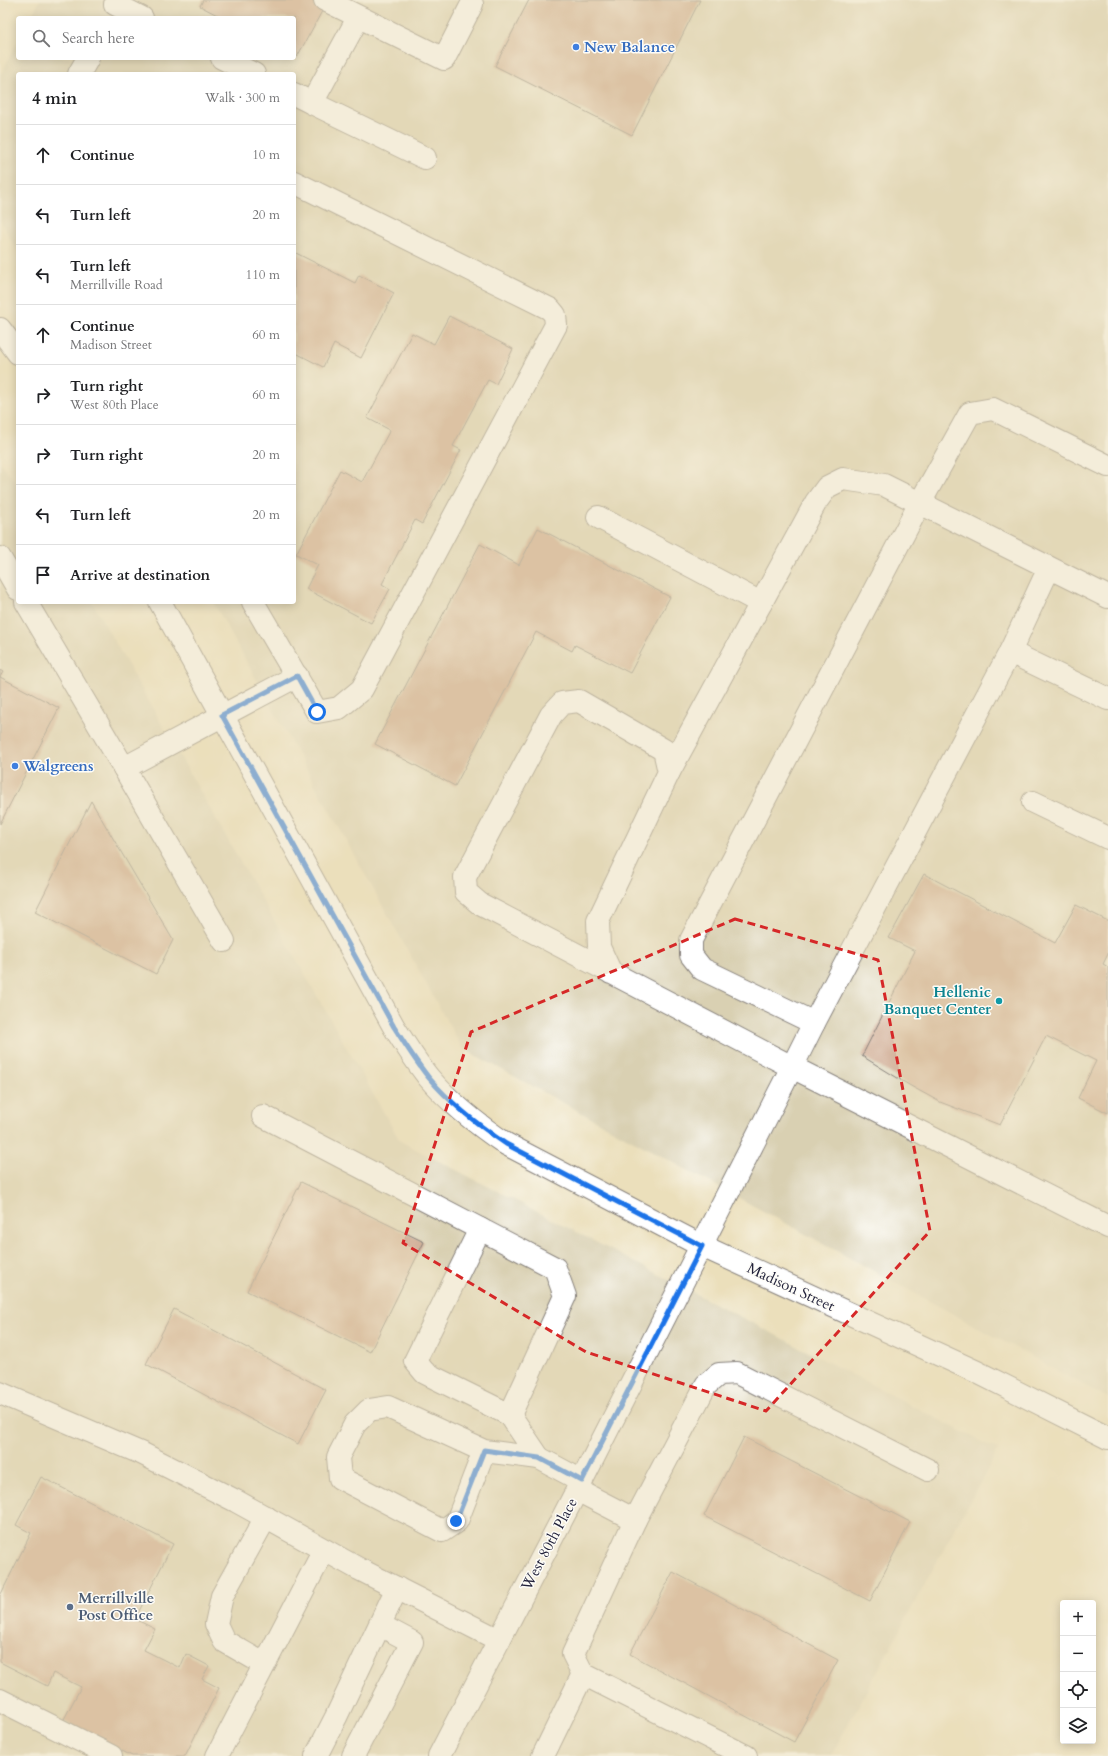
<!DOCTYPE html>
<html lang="en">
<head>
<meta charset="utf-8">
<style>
	body { margin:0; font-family:Cardo,serif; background:#f2f2f2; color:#202124 }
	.controls { position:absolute; right:12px; bottom:12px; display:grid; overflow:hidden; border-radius:4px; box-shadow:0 2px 10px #0003 }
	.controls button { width:36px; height:36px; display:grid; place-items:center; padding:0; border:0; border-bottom:1px solid #e0e0e0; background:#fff; color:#202124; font:20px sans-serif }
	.stop { position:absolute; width:12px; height:12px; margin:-9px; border:3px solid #1a73e8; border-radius:50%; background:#fff }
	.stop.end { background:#1a73e8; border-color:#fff; box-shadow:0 1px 4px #0008 }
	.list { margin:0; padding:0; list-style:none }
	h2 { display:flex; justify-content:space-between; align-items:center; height:52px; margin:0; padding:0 16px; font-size:17px }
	h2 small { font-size:13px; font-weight:400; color:#757577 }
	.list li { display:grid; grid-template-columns:26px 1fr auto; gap:12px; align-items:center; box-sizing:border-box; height:60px; padding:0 16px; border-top:1px solid #e0e0e0 }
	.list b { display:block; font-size:15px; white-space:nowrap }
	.list p { margin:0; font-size:13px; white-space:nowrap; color:#757577 }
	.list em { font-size:13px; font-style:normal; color:#757577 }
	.icon { flex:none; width:22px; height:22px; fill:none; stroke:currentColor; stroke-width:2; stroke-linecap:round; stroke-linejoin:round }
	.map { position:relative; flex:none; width:1108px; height:1756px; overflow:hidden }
	.search { position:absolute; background:#fff; box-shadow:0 2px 10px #0003; left:16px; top:16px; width:280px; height:44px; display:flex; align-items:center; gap:10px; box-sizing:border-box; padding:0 14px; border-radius:4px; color:#757577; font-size:15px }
	.panel { position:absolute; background:#fff; box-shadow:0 2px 10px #0003; left:16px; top:72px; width:280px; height:532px; border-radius:4px }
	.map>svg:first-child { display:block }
	.built { fill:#d9d0b2 }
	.building { fill:#c9a085 }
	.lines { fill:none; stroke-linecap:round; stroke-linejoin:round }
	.minor-casing { stroke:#86807b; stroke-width:24 }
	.minor { stroke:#fff; stroke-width:22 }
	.route { stroke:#1a73e8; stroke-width:5 }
	.marked { fill:none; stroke:#d62828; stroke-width:3; stroke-dasharray:8 5; stroke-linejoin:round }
	.shop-dot { fill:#3f7fe0; stroke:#fdfcf7; stroke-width:1.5 }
	.culture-dot { fill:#0f9aa8; stroke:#fdfcf7; stroke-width:1.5 }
	.service-dot { fill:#5c6f8a; stroke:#fdfcf7; stroke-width:1.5 }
	.labels { text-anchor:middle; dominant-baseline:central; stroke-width:3; stroke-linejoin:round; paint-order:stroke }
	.shop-label { font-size:15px; font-weight:bold; fill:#366cbe; stroke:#fdfcf7; text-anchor:start }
	.culture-label { font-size:15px; font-weight:bold; fill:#0d838f; stroke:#fdfcf7; text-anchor:end }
	.street-label { font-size:15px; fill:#22223b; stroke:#fdfcf7 }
	.service-label { font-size:15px; font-weight:bold; fill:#4e5e75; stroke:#fdfcf7; text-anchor:start }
</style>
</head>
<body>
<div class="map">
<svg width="1108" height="1756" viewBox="0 0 1108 1756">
	<rect width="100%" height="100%" fill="#fdfcf7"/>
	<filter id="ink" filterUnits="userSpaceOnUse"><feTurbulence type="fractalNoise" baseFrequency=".025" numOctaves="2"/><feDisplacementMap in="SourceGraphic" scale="8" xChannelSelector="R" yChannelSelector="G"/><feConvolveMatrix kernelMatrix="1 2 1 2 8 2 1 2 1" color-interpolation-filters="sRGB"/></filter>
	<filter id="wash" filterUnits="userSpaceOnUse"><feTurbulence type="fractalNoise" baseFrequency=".012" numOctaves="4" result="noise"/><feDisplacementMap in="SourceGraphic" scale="16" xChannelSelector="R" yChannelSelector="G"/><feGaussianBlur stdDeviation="0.9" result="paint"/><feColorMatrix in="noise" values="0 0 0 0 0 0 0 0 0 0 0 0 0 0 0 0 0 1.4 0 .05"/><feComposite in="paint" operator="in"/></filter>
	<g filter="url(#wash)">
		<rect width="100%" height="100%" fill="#ebdfbb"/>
		<g class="built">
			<path d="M 40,0 L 1108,0 L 1108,1398 L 462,1048 L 213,602 L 294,602 L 294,74 L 18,74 L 18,252 L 0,220 L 0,75 L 18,41 L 18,58 L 294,58 L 294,18 L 30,18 Z"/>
			<path d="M 0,462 L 18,486 L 18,602 L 92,602 L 400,1141 L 998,1450 L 831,1756 L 0,1756 Z"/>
		</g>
		<g id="blocks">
			<g class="building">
				<path d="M 203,0 L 324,0 L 327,2 L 297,57 L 294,55 L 294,18 L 223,18 L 200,6 Z"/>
				<path d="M 529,0 L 700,0 L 632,135 L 495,66 Z"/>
				<path d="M 294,252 L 355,283 L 359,275 L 394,293 L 361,358 L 334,344 L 323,367 L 294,352 Z"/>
				<path d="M 449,316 L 513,349 L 496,384 L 488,380 L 453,446 L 461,450 L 422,524 L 415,520 L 382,584 L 390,589 L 371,623 L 306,589 L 318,565 L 296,554 L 340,470 L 362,482 L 390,430 L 367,418 L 412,333 L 434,344 Z"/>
				<path d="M 538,528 L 670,597 L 630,673 L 575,645 L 572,651 L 536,632 L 455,786 L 375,744 L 480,544 L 519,565 Z"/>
				<path d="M 0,670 L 3,672 L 0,677 L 59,708 L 0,824 Z"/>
				<path d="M 91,801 L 173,940 L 156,974 L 35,912 Z"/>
				<path d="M 924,874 L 1055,943 L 1076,905 L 1108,921 L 1108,954 L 1103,964 L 1108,967 L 1108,1113 L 1078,1098 L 1096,1061 L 1046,1036 L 1000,1125 L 940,1102 L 909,1085 L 862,1056 L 915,951 L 889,938 Z"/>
				<path d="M 301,1182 L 424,1242 L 370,1352 L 247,1291 Z"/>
				<path d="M 174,1309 L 326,1390 L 298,1444 L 146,1364 Z"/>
				<path d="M 744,1437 L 910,1522 L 870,1601 L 704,1516 Z"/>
				<path d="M 41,1477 L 173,1544 L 135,1619 L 155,1629 L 144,1650 L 180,1668 L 186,1654 L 209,1666 L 202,1679 L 219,1688 L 185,1756 L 132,1756 L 63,1721 L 81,1687 L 53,1673 L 47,1686 L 0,1662 L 0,1596 L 31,1533 L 16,1525 Z"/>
				<path d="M 673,1572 L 838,1660 L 794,1742 L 630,1654 Z"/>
			</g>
		</g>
	</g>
	<g filter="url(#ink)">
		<use href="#blocks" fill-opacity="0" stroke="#86807b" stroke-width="1"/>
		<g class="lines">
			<g class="minor-casing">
				<g id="minor">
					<path d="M 325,0 L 444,59 L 472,4"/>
					<path d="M 115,4 L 142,18"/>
					<path d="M 358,18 L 312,103 L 425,158"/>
					<path d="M 222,58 L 254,74"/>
					<path d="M 79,74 L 88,58"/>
					<path d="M 294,94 L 312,103"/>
					<path d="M 0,329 L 18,353"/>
					<path d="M 1108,466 L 993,409 L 970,413 L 920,503 L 691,940 L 691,955 L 702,969 L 814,1023 L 792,1067 L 1108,1227"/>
					<path d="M 598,517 L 761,603"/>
					<path d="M 0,558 L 18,589"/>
					<path d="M 26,602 L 124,768 L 297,676"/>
					<path d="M 160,602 L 394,1027 C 405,1044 416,1062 429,1078 C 451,1104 478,1125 506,1144 L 702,1246 L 977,1372 L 1108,1438"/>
					<path d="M 253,602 L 317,712 L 339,708 L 362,689 L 556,325 L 555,315 L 550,309 L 294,182"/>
					<path d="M 1010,652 L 1049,568"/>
					<path d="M 124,768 L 224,941"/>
					<path d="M 669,772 L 816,502 L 827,487 L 843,479 L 884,485 L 1108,597"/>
					<path d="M 1033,802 L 1108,838"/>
					<path d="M 814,1023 L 1010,652 L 1108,699"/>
					<path d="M 263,1116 L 555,1268 L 565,1296 L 510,1415"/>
					<path d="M 480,1229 L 415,1361 L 425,1373 L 510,1415 L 539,1458"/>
					<path d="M 0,1393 L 143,1454 L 236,1501 L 359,1569 L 499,1640"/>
					<path d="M 484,1451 L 457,1521 L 442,1531 L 340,1478 L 338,1457 L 355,1424 L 369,1410 L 388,1407 L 484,1451 L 539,1458 L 582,1481"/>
					<path d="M 577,1490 L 635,1520 L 706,1385 L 719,1374 L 737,1373 L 928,1470"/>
					<path d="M 635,1520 L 573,1654 L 583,1674 L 746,1756"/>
					<path d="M 264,1664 L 224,1641 L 216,1624 L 222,1596 L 266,1517"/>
					<path d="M 0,1700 L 111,1756"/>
					<path d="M 217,1756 L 324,1550"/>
					<path d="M 316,1756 L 336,1717 L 397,1588"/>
					<path d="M 353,1756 L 412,1642 L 380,1625"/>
					<path d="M 439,1756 L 577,1490 L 792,1067 L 480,904 L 466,892 L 465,877 L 551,715 L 562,703 L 579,701 L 664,750 L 669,772 L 598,921 L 599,947 L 611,973"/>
					<path d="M 543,1756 L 583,1674"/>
				</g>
			</g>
			<use href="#minor" class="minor"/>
		</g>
	</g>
	<g class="lines" filter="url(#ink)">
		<path class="route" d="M 317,712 L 297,676 L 222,715 L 394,1027 C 405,1044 416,1062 429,1078 C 451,1104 478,1125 506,1144 L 702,1246 L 582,1481 L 539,1458 L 484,1450 L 456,1521"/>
	</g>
	<path d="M0 0H1108V1756H0ZM 735,919 L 878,960 L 930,1231 L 766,1411 L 586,1352 L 403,1243 L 471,1032 Z" fill="#ebdfbb" fill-opacity=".55" fill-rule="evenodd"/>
	<path class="marked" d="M 735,919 L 878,960 L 930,1231 L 766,1411 L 586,1352 L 403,1243 L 471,1032 Z"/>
	<g class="shop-dot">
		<circle cx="576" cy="47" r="4"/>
		<circle cx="15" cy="766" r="4"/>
	</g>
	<circle class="culture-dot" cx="999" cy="1001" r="4"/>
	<circle class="service-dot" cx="70" cy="1607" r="4"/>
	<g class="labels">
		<g class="shop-label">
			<text x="584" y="47">New Balance</text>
			<text x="23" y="766">Walgreens</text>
		</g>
		<g class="culture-label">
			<text x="991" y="992">Hellenic<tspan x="991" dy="17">Banquet Center</tspan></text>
		</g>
		<g class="street-label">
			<text transform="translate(791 1287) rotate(25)">Madison Street</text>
			<text transform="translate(549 1544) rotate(-62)">West 80th Place</text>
		</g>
		<g class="service-label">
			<text x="78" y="1598">Merrillville<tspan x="78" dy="17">Post Office</tspan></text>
		</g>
	</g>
</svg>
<div class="controls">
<button>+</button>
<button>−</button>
<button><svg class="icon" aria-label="locate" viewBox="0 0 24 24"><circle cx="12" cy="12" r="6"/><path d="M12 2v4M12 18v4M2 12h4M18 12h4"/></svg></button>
<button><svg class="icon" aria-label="layers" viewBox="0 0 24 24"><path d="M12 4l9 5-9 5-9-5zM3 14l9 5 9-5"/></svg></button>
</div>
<div class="stop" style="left:317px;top:712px"></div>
<div class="stop end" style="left:456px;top:1521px"></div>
<div class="search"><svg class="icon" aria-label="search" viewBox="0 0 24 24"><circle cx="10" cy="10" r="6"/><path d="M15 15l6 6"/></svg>Search here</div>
<section class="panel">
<h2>4 min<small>Walk · 300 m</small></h2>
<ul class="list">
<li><svg class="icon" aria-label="ahead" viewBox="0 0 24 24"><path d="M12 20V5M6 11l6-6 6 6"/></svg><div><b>Continue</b></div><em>10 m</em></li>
<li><svg class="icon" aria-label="left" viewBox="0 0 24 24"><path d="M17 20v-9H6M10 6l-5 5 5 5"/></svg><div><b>Turn left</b></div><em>20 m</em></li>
<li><svg class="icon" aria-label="left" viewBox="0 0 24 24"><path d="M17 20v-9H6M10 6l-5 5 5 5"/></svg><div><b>Turn left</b><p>Merrillville Road</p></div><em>110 m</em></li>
<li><svg class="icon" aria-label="ahead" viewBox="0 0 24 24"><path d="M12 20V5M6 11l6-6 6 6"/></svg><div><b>Continue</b><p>Madison Street</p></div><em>60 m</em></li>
<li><svg class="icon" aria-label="right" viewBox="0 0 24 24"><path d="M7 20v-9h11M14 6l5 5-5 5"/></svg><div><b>Turn right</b><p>West 80th Place</p></div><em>60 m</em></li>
<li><svg class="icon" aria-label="right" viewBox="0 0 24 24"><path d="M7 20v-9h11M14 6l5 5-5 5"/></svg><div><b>Turn right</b></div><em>20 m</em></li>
<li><svg class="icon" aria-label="left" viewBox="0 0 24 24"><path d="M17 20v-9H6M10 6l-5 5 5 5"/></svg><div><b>Turn left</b></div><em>20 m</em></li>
<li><svg class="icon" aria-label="arrive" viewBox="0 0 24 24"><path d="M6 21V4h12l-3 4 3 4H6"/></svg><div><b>Arrive at destination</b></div></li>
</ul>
</section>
</div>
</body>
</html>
